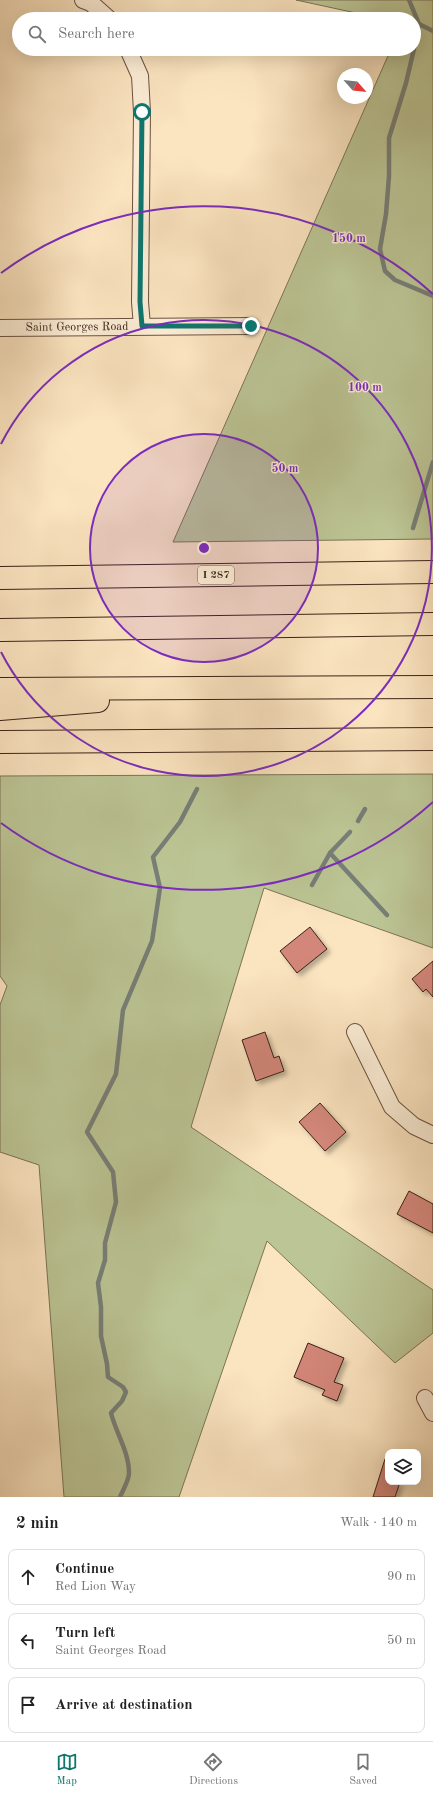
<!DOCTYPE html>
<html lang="en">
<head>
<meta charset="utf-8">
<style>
	body { margin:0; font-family:"Old Standard TT",serif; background:#f2f2f2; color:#222 }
	.controls { position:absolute; right:12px; bottom:12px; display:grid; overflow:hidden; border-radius:8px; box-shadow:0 4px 16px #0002 }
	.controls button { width:36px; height:36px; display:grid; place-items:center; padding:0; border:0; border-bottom:1px solid #e0e0e0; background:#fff; color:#222; font:20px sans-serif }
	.compass { position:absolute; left:337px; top:68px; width:36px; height:36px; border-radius:50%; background:#fff; box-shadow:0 4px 16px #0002; rotate:117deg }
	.stop { position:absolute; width:12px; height:12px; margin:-9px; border:3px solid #0f766e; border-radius:50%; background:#fff }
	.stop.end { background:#0f766e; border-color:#fff; box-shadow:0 1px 4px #0008 }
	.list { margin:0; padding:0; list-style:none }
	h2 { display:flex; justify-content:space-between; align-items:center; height:52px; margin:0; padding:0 16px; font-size:17px }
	h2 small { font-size:13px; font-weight:400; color:#767676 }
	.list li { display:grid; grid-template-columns:26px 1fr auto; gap:12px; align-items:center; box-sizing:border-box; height:56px; margin:0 8px 8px; padding:0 8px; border:1px solid #e0e0e0; border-radius:8px }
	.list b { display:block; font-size:15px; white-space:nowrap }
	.list p { margin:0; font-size:13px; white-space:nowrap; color:#767676 }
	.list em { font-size:13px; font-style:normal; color:#767676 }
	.icon { flex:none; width:22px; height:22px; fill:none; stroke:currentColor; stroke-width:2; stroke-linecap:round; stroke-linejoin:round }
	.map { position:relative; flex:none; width:433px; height:1497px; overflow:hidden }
	.search { position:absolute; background:#fff; box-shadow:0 4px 16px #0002; left:12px; right:12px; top:12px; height:44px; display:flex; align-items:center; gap:10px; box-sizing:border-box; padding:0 14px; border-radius:22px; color:#767676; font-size:15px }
	.sheet { height:244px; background:#fff }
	nav { display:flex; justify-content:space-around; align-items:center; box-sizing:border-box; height:56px; border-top:1px solid #e0e0e0; background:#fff; font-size:11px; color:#767676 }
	nav a { display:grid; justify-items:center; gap:2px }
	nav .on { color:#0f766e }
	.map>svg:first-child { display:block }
	.green { fill:#bcc595; stroke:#7b7356 }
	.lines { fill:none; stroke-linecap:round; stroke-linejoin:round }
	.stream { stroke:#777f77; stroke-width:4.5 }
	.building { fill:#d3877a; stroke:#3a2116; filter:url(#shadow) }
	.minor-casing { stroke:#6a5240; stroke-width:18 }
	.highway-casing { stroke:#3a2116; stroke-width:24 }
	.minor { stroke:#fcedd6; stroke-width:16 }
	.highway { stroke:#fbe4c0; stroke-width:22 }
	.route { stroke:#0f766e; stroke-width:5 }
	.ring { fill:none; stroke:#7b2cbf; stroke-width:2 }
	.labels { text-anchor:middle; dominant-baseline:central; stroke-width:3; stroke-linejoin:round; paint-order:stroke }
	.shield { fill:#fcedd6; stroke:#745e50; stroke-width:1 }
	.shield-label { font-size:11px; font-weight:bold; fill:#3a2116 }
	.street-label { font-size:12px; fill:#3a2116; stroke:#fcedd6 }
	.centre { fill:#7b2cbf; stroke:#fcedd6; stroke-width:2 }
	.ring-label { font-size:12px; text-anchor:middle; font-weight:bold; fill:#7b2cbf; stroke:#fcedd6; stroke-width:3; stroke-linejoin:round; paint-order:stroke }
</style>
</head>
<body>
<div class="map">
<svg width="433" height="1497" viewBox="0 0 433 1497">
	<defs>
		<filter id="shadow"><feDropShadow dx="3.5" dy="3.5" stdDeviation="2" flood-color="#0004"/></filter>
	</defs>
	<rect width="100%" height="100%" fill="#fbe4c0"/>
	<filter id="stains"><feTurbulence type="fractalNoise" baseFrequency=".005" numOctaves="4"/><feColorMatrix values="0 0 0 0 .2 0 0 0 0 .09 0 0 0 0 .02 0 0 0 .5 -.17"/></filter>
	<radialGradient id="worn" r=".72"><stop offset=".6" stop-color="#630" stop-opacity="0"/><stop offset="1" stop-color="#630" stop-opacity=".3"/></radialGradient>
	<g class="green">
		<path d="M 296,0 L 433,0 L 433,539 L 173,542 L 391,49 L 414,49 L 414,19 L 384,19 Z"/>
		<path d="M 433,774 L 433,948 L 264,888 L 191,1127 L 433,1290 L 433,1333 L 395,1363 L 267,1241 L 179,1497 L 64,1497 L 39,1165 L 0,1152 L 0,1005 L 7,986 L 0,976 L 0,776 Z"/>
	</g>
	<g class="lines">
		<g class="stream">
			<path d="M 409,0 L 419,24 L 433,31"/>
			<path d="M 414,48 L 419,24"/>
			<path d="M 414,49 L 406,83 L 389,138 L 389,176 L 386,214 L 380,249 L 385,271 L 395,280 L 433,296"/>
			<path d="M 413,528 L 433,462"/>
			<path d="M 358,821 L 365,809"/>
			<path d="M 330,853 L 387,915"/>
			<path d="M 312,885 L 330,853 L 350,832"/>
			<path d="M 120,1497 C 123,1490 129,1480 129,1473 C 129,1452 116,1433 111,1413 L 122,1401 L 126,1392 L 123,1387 L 108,1377 L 107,1364 L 101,1336 L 101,1307 L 98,1283 L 105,1260 L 105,1243 L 116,1202 L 113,1172 L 87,1132 L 116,1074 L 123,1010 L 152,941 L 160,888 L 153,857 L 180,822 L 197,789"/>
		</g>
	</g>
	<g class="building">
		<path d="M 310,927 L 327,949 L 297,973 L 280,951 Z"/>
		<path d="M 433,961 L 433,997 L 426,989 L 423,992 L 412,979 Z"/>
		<path d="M 265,1032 L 274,1058 L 279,1056 L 284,1071 L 256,1081 L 242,1040 Z"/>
		<path d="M 320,1103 L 346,1132 L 325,1151 L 299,1122 Z"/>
		<path d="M 409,1191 L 433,1204 L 433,1233 L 397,1214 Z"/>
		<path d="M 308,1343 L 344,1358 L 334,1382 L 343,1385 L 337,1401 L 322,1395 L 325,1390 L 294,1377 Z"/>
		<path d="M 385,1459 L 388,1459 L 388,1482 L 400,1482 L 395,1497 L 373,1497 Z"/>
	</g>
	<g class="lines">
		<g class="minor-casing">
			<g id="minor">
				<path d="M 83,0 L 91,3 L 109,19"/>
				<path d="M 128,49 L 140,76 L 142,112 L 140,302 L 142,326"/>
				<path id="s1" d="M 0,328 L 251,326"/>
				<path d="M 355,1032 L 392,1107 L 414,1126 L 433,1135"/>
				<path d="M 425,1398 L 433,1413"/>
			</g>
		</g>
		<g class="highway-casing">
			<g id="highway">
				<path d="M 0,578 L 433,572"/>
				<path d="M 0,630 L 433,624"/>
				<path d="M 0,689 L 433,687"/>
				<path d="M 0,709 L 98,701"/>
				<path d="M 0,742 L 433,739"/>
			</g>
		</g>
		<use href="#minor" class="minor"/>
		<use href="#highway" class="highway"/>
	</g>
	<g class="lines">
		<path class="route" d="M 142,112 L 140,302 L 142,326 L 251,326"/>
	</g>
	<circle cx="204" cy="548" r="114" fill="#7b2cbf" fill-opacity=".12"/>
	<g class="ring">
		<circle cx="204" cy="548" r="114"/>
		<path d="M1 444A228 228 0 1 1 1 652"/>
		<path d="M433 802A342 342 0 0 1 1 823M1 273A342 342 0 0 1 433 294"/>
	</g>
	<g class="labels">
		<rect class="shield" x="198" y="566" width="36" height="18" rx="3"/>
		<g class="shield-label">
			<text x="216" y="575">I 287</text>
		</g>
		<g class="street-label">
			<text stroke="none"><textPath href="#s1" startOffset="77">Saint Georges Road</textPath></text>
		</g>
	</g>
	<circle cx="204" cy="548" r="6" class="centre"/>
	<g class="ring-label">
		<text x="349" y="242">150 m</text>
		<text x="365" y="391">100 m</text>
		<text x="285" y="472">50 m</text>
	</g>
	<rect width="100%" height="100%" filter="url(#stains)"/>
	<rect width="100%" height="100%" fill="url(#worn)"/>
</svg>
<div class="controls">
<button><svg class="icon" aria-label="layers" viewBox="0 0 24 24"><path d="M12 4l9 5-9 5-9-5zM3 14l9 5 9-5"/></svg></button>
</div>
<svg class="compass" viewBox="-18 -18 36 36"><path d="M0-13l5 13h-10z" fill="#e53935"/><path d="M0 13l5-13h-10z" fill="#767676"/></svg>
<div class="stop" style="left:142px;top:112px"></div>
<div class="stop end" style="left:251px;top:326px"></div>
<div class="search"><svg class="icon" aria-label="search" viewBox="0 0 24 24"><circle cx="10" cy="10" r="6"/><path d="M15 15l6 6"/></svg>Search here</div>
</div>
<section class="sheet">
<h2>2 min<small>Walk · 140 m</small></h2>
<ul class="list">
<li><svg class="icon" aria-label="ahead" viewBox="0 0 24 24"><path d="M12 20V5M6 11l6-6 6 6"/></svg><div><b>Continue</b><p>Red Lion Way</p></div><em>90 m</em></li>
<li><svg class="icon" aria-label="left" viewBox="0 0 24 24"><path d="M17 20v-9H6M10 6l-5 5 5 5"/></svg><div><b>Turn left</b><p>Saint Georges Road</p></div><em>50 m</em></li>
<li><svg class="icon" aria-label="arrive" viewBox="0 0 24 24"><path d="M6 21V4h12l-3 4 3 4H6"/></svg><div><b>Arrive at destination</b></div></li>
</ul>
</section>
<nav>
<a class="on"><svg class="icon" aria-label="map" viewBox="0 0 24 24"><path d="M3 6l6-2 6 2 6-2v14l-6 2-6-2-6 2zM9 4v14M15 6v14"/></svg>Map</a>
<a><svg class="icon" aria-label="directions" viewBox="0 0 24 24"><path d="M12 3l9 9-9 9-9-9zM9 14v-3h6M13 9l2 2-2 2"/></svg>Directions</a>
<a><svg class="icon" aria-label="saved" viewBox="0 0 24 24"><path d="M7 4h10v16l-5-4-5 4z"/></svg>Saved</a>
</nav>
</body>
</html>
